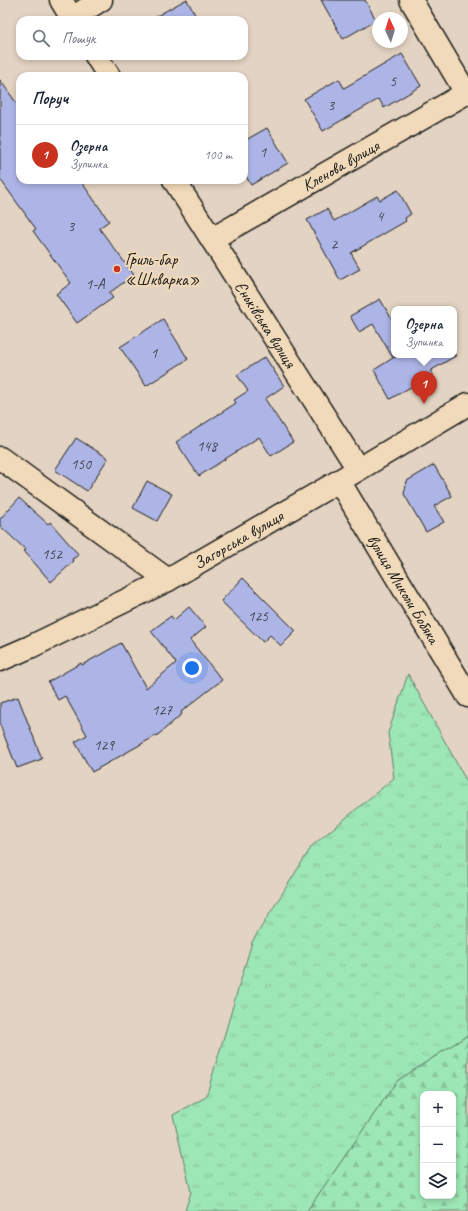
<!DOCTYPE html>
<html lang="uk">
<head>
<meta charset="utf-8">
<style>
	body { margin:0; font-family:Caveat,sans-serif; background:#f2f2f3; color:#1f2937 }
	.controls { position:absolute; right:12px; bottom:12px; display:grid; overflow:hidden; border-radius:8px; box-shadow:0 2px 6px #0003 }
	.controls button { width:36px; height:36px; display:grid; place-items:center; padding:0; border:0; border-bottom:1px solid #e0e1e3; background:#fff; color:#1f2937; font:20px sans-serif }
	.compass { position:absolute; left:372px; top:12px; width:36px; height:36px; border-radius:50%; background:#fff; box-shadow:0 2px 6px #0003; rotate:356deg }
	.you { position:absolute; left:192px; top:668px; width:14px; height:14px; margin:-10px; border:3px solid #fff; border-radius:50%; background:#1a73e8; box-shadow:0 0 0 6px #1a73e833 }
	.badge { display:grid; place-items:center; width:26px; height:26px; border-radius:50%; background:#c8321e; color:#fff; font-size:13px; font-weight:700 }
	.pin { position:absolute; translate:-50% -33px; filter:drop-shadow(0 1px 2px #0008) }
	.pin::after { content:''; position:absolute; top:21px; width:14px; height:12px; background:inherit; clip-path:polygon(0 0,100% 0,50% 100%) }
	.popup { position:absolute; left:391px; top:306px; width:66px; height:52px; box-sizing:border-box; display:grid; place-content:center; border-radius:8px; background:#fff; filter:drop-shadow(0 1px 3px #0005); font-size:13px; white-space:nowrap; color:#747a83 }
	.popup b { font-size:15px; color:#1f2937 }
	.popup::after { content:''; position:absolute; left:50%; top:100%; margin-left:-8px; border:8px solid transparent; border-top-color:#fff }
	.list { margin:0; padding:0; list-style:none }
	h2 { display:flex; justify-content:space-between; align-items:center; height:52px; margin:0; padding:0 16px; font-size:17px }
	h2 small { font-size:13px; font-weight:400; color:#747a83 }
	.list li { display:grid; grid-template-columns:26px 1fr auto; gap:12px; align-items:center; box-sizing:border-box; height:60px; padding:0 16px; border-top:1px solid #e0e1e3 }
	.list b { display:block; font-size:15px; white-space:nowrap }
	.list p { margin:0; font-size:13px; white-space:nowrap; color:#747a83 }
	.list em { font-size:13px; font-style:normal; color:#747a83 }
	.icon { flex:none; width:22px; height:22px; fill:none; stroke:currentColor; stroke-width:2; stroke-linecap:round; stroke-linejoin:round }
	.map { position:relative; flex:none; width:468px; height:1211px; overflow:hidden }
	.search { position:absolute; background:#fff; box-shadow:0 2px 6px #0003; left:16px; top:16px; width:232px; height:44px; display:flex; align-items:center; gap:10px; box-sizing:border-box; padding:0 14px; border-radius:12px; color:#747a83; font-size:15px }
	.panel { position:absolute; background:#fff; box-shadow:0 2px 6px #0003; left:16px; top:72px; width:232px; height:112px; border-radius:12px }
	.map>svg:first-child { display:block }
	.grass { fill:url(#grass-tufts); stroke:#5c8168 }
	.forest { fill:url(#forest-firs); stroke:#5c8168; fill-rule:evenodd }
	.building { fill:#adb5e6; stroke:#1c1c1c }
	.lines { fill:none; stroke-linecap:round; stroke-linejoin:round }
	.street-casing { stroke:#1c1c1c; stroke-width:25 }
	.secondary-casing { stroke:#1c1c1c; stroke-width:25 }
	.street { stroke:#f1dab9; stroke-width:22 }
	.secondary { stroke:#f1dab9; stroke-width:22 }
	.poi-dot { fill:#c8321e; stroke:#f1dab9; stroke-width:1.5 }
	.labels { text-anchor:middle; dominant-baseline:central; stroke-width:4; stroke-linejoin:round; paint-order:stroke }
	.number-label { font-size:15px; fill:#40424e }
	.street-label { font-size:17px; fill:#1c1c1c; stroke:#f1dab9 }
	.poi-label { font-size:17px; fill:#1c1c1c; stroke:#f1dab9; text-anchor:start }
</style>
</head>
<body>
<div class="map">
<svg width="468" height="1211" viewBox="0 0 468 1211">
	<defs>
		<pattern id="grass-tufts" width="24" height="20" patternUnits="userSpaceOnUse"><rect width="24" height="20" fill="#9de6b5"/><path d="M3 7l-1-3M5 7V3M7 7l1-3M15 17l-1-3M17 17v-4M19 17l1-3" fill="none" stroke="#87c59b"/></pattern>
		<pattern id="forest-firs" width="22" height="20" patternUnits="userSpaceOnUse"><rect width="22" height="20" fill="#9de6b5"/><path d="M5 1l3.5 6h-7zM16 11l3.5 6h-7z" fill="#87c59b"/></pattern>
	</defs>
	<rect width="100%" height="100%" fill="#e3d3c2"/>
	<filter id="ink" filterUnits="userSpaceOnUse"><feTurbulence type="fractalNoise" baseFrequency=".025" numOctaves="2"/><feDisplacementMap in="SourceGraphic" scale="8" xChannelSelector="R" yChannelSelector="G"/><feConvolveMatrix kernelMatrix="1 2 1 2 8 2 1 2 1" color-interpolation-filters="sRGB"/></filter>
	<g filter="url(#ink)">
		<path class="grass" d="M 408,674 L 468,784 L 468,1035 L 397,1081 L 307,1211 L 185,1211 L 191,1192 L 173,1115 L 206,1097 L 252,942 L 312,846 L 394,778 L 388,733 Z"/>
		<path class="forest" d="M 468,1035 L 468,1211 L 307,1211 L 397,1081 ZM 423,1094 L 453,1094 L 453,1196 L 423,1196 Z"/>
		<g class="building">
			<path d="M 185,0 L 187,0 L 198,20 L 150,20 Z"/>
			<path d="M 321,0 L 365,0 L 376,20 L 343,39 Z"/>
			<path d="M 402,54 L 421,86 L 384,108 L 379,99 L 323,131 L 304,99 L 339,79 L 344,88 Z"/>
			<path d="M 0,80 L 20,108 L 20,180 L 80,180 L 109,221 L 99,228 L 134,275 L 109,293 L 113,298 L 77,323 L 56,294 L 71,283 L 33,231 L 36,229 L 0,179 Z"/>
			<path d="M 267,128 L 288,163 L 251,185 L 244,173 L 244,141 Z"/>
			<path d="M 398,190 L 411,214 L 405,218 L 406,221 L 351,253 L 360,269 L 340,280 L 307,220 L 327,209 L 334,221 L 377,196 L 380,200 Z"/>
			<path d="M 380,299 L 394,323 L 394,358 L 399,355 L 457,355 L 430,371 L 433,374 L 390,399 L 374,370 L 393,358 L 373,324 L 359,332 L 350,316 Z"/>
			<path d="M 163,319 L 188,359 L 146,386 L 120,347 Z"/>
			<path d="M 265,357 L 284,386 L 265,399 L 293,442 L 271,456 L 259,437 L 199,476 L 176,442 L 236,403 L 234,400 L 248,391 L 237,375 Z"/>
			<path d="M 76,438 L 108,458 L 87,491 L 55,470 Z"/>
			<path d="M 434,465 L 452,496 L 434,506 L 444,522 L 426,532 L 404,494 L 407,481 Z"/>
			<path d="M 147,481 L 172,494 L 157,521 L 133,508 Z"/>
			<path d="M 19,498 L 48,524 L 50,522 L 79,555 L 72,559 L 74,561 L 51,582 L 24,551 L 26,550 L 0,526 L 0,519 Z"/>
			<path d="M 243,578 L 296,631 L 281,646 L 270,635 L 263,642 L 221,601 Z"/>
			<path d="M 189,607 L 206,627 L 190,640 L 222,680 L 181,712 L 182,714 L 159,734 L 92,772 L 75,742 L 87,735 L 65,696 L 58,700 L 48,682 L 81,663 L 82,665 L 121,643 L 146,688 L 176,663 L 151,631 L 171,616 L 174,620 Z"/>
			<path d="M 18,697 L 42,759 L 17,768 L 0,725 L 0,703 Z"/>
		</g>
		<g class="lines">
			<g class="street-casing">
				<g id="street">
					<path d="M 61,0 L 73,20"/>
					<path d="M 411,0 L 466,93"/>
					<path d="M 72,18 L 101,0"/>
					<path d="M 96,56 L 109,76"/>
					<path id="s1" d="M 174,180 L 358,469"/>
					<path id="s2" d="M 212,239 L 468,92"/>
					<path d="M 0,458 L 168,580"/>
					<path id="s3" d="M 0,660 L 30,647 L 168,580 L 339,481"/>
				</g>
			</g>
			<g class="secondary-casing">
				<g id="secondary">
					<path id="s4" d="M 468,404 L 339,481 L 468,696"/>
				</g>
			</g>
			<use href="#street" class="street"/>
			<use href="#secondary" class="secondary"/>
		</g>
	</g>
	<circle class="poi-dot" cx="117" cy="269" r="4"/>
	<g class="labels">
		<g class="number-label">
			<text x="393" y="81">5</text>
			<text x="331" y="105">3</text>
			<text x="263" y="152">1</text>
			<text x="380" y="216">4</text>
			<text x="71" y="226">3</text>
			<text x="334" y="244">2</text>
			<text x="95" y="284">1-А</text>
			<text x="154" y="353">1</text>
			<text x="207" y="446">148</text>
			<text x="81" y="464">150</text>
			<text x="52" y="554">152</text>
			<text x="258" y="616">125</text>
			<text x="162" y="710">127</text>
			<text x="104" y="745">129</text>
		</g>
		<g class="street-label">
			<text stroke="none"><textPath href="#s2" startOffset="148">Кленова вулиця</textPath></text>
			<text stroke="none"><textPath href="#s1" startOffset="171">Єньківська вулиця</textPath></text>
			<text stroke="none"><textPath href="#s3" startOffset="267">Загорська вулиця</textPath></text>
			<text stroke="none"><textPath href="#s4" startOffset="276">вулиця Миколи Бобяка</textPath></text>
		</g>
		<g class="poi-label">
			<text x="125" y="259">Гриль-бар<tspan x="125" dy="20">«Шкварка»</tspan></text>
		</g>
	</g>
</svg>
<div class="controls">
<button>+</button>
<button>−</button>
<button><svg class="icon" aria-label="layers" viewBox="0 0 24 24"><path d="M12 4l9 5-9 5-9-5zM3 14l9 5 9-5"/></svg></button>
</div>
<svg class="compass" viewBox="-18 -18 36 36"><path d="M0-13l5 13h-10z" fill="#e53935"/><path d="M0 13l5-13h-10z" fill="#747a83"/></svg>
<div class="you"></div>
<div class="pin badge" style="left:424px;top:404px">1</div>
<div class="popup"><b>Озерна</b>Зупинка</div>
<div class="search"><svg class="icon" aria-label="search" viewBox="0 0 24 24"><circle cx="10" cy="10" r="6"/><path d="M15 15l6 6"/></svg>Пошук</div>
<section class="panel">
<h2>Поруч<small></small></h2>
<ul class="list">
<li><span class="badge">1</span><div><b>Озерна</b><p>Зупинка</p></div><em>100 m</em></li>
</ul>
</section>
</div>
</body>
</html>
